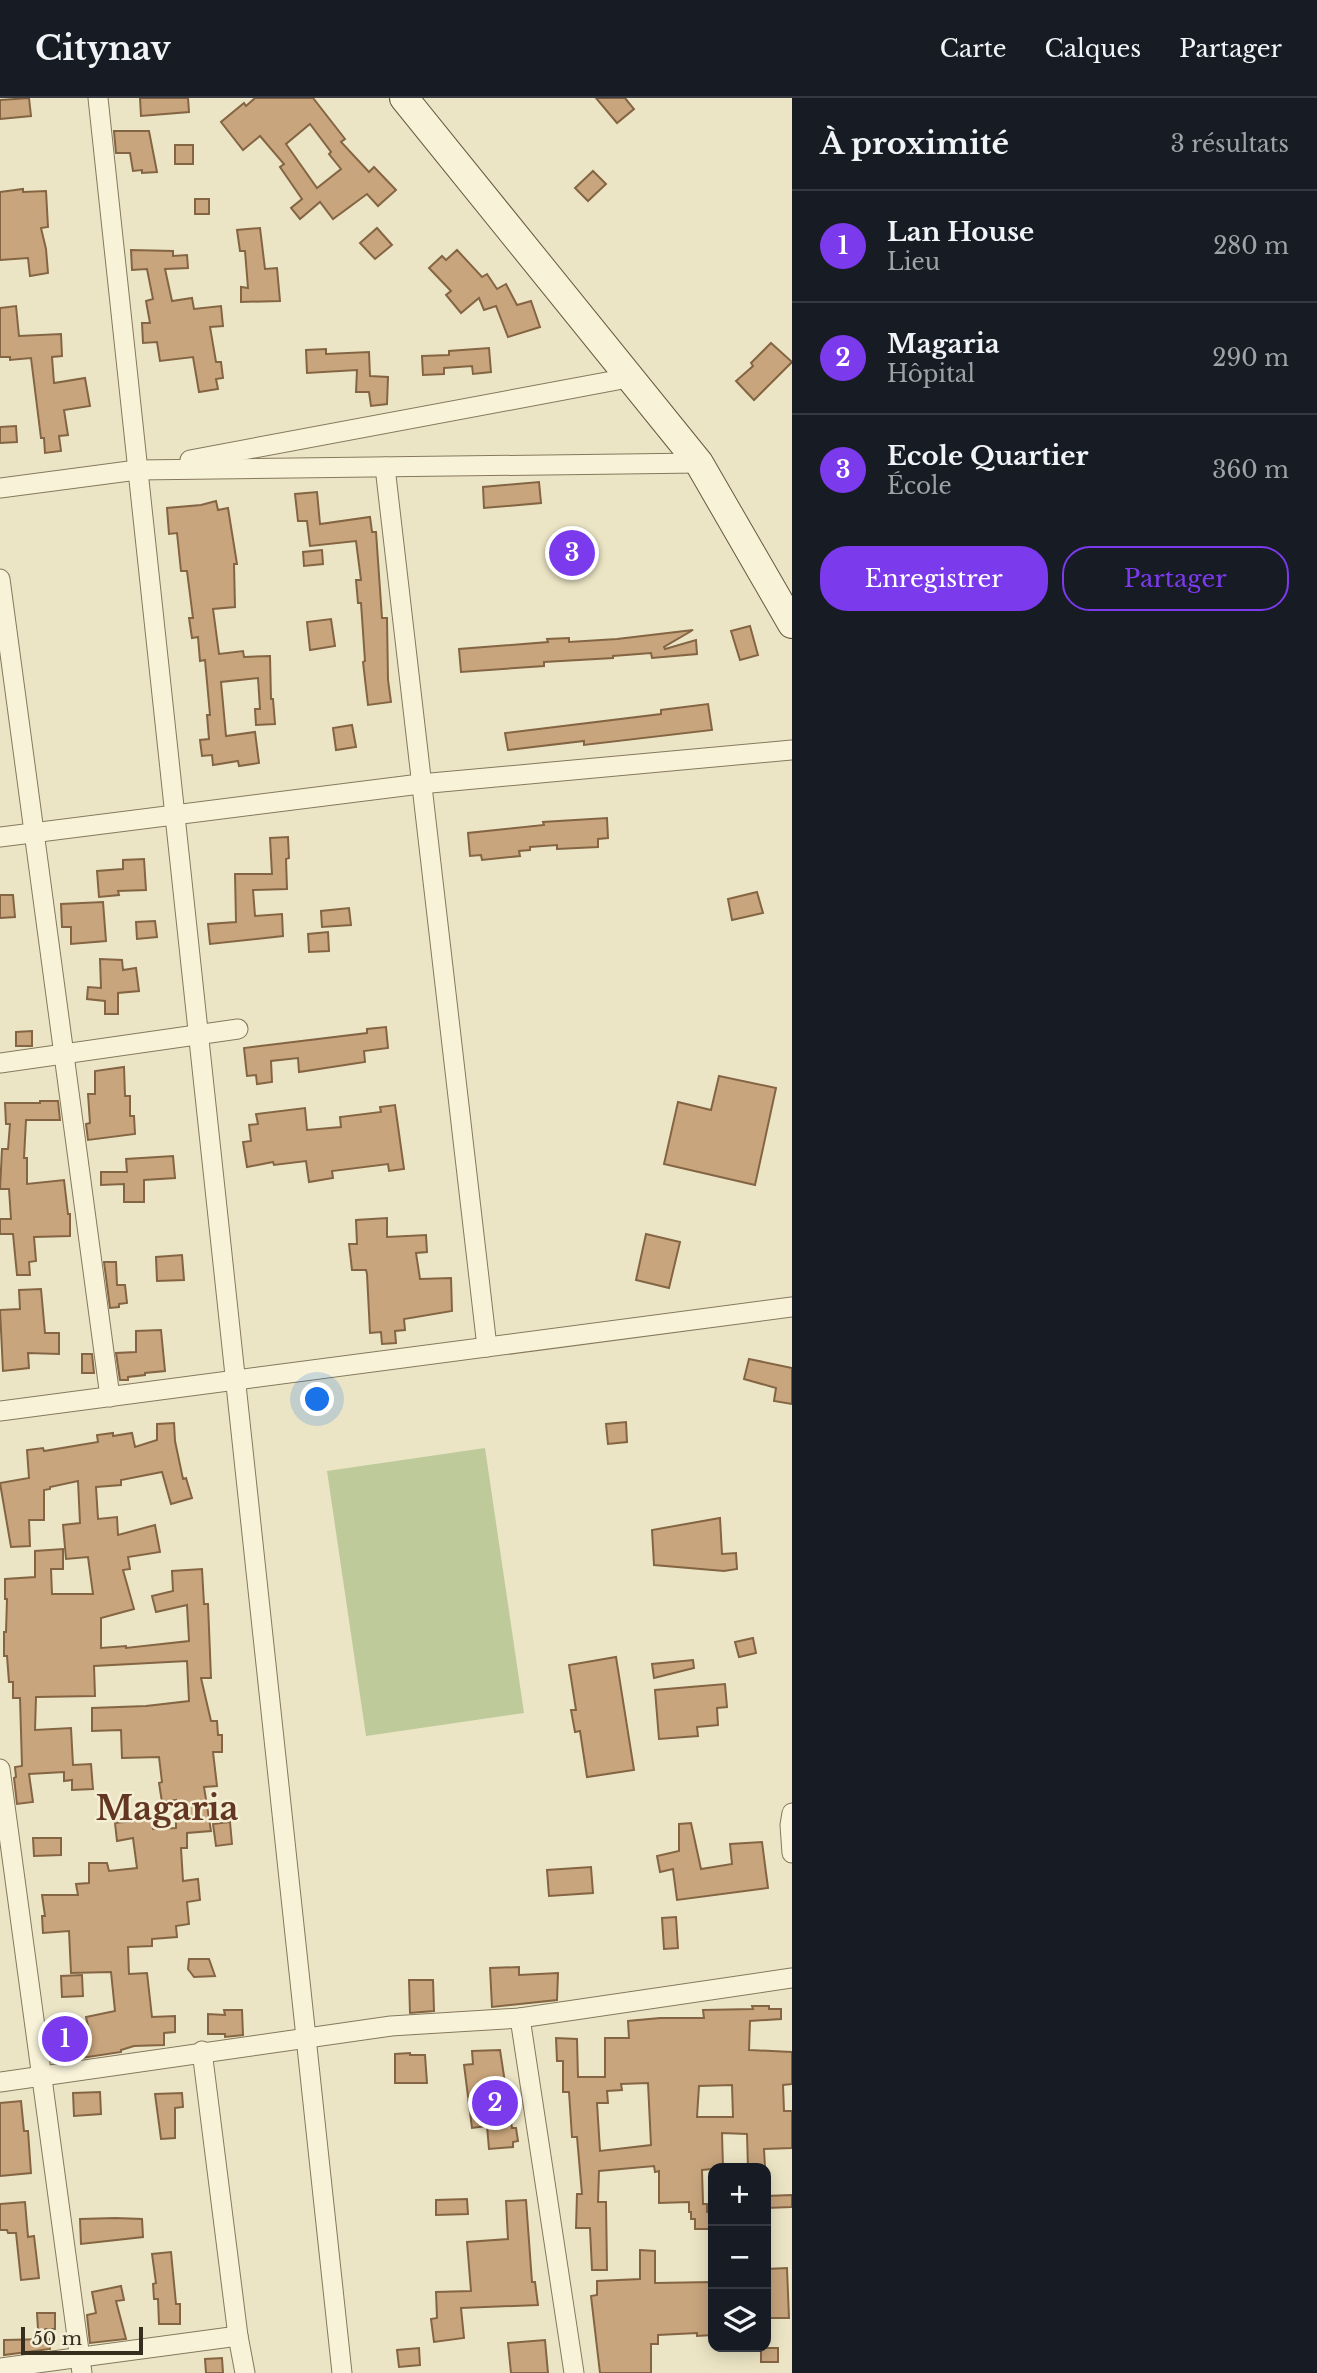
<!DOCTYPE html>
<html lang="fr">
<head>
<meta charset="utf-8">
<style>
	body { margin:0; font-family:"Libre Baskerville",serif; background:#242831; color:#f1f3f6 }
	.controls { position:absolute; right:21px; bottom:21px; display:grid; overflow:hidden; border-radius:14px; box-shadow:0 4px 18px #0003 }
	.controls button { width:63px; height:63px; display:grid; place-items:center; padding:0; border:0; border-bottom:2px solid #363941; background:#171b24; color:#f1f3f6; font:35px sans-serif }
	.scale { position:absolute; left:21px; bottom:18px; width:122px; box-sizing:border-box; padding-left:7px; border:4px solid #372e1f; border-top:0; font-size:19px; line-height:24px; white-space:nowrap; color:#372e1f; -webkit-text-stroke:5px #f4eed4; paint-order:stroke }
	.you { position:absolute; left:318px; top:1302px; width:24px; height:24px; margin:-18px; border:5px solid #fff; border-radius:50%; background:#1a73e8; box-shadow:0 0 0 10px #1a73e833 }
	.badge { display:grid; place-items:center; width:46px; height:46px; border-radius:50%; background:#7c3aed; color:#fff; font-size:23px; font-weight:700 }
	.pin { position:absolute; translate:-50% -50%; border:4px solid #fff; box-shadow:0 2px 7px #0006 }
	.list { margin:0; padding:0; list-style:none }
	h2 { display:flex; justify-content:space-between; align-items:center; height:91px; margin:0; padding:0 28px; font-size:30px }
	h2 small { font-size:23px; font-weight:400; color:#9ea1a6 }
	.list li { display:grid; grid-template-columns:46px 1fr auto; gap:21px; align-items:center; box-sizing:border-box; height:112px; padding:0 28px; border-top:2px solid #363941 }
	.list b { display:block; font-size:26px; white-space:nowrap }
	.list p { margin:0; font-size:23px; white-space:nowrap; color:#9ea1a6 }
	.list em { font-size:23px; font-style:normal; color:#9ea1a6 }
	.actions { display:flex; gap:14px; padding:21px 28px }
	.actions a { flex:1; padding:16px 0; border:2px solid #7c3aed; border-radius:28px; text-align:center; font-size:24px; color:#7c3aed }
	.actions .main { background:#7c3aed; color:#fff }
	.icon { flex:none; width:38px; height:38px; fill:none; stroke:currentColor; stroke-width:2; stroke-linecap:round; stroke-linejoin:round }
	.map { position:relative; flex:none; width:792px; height:2275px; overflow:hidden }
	header { display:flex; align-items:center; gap:42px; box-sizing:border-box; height:98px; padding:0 35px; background:#171b24; border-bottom:2px solid #363941 }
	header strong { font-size:33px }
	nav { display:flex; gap:38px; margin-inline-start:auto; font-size:24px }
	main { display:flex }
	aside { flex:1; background:#171b24 }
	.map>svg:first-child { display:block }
	.green { fill:#beca9a }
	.building { fill:#c8a57d; stroke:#846543; stroke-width:2; fill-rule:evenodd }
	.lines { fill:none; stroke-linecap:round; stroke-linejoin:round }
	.street-casing { stroke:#86785c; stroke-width:21 }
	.secondary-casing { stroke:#68593f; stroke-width:30 }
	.street { stroke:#f7f2d8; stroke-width:19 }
	.secondary { stroke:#f7f2d8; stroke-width:28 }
	.labels { text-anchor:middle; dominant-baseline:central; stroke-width:5; stroke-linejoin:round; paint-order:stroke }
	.town-label { font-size:33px; font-weight:bold; fill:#623621; stroke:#f4eed4 }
</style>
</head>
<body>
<header>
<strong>Citynav</strong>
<nav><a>Carte</a><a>Calques</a><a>Partager</a></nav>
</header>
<main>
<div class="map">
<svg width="792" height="2275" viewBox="0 0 792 2275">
	<rect width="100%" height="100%" fill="#ece5c5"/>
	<path class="green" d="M 485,1350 L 524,1615 L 366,1638 L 327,1373 Z"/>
	<g class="building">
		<path d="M 29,0 L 31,18 L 0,21 L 0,2 Z"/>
		<path d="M 140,0 L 188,0 L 189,14 L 141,18 Z"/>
		<path d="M 255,0 L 313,0 L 345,41 L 341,44 L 369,74 L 374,69 L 396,92 L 378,108 L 367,96 L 333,121 L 320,104 L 300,121 L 291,110 L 302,101 L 280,69 L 284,66 L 260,38 L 243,52 L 221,24 L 244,5 L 246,8 ZM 310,26 L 331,54 L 329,56 L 341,71 L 317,90 L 286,46 Z"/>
		<path d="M 596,0 L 625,0 L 634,11 L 617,25 Z"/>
		<path d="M 114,33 L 149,33 L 157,74 L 142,75 L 142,72 L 133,73 L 130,55 L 116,55 Z"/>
		<rect x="175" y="47" width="18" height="19"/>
		<path d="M 593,73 L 606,86 L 588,103 L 575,90 Z"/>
		<path d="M 23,91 L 23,94 L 46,93 L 48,129 L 41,130 L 46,151 L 48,175 L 30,178 L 28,160 L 0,162 L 0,94 Z"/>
		<rect x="195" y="101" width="14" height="15"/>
		<path d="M 260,130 L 265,171 L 277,170 L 280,203 L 241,204 L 241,189 L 248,190 L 245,153 L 240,153 L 237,132 Z"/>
		<path d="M 377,130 L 392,147 L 375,161 L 360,145 Z"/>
		<path d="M 131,152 L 173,153 L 173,158 L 187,157 L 188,170 L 165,171 L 172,203 L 192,200 L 194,211 L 221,208 L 223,228 L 210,229 L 216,264 L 221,264 L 223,280 L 216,281 L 218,291 L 199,294 L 193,259 L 160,263 L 157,244 L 143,245 L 142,225 L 150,225 L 146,203 L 153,201 L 147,171 L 132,172 Z"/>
		<path d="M 457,152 L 482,179 L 487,176 L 497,191 L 506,186 L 517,207 L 531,203 L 540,229 L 508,239 L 496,208 L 484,212 L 479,200 L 461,215 L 446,197 L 451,193 L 429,170 L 442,158 L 446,162 Z"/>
		<path d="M 16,208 L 19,238 L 61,236 L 62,258 L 52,259 L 54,285 L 85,280 L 90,308 L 64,312 L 68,337 L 59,338 L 61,353 L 45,355 L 44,340 L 41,340 L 31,260 L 10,262 L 10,259 L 0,259 L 0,210 Z"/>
		<path d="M 771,245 L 792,264 L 754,302 L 736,283 L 753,268 L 751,265 Z"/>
		<path d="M 489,250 L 491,274 L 473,276 L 472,268 L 444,270 L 444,276 L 423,277 L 422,258 L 449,257 L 449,253 Z"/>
		<path d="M 326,251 L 326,256 L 369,254 L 370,278 L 388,279 L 387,306 L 371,308 L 369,294 L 356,294 L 357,272 L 307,275 L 306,252 Z"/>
		<path d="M 16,328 L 17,344 L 0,345 L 0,329 Z"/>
		<path d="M 539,384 L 541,405 L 484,410 L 483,389 Z"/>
		<path d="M 317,394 L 320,426 L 370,419 L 372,434 L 376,434 L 382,520 L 387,520 L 388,582 L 391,604 L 368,607 L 363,564 L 365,563 L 361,505 L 358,505 L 356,482 L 361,482 L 356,443 L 310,448 L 307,423 L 298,423 L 295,396 Z"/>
		<path d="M 216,403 L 218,412 L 228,410 L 237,466 L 234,466 L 235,509 L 213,511 L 219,556 L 243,553 L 244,559 L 270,558 L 271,601 L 273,601 L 275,626 L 256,627 L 255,611 L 260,611 L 258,580 L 221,584 L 226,638 L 255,634 L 259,665 L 239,668 L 238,663 L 213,667 L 212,657 L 202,658 L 200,642 L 209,641 L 207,617 L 210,617 L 205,562 L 200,563 L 198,539 L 192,540 L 189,520 L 193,520 L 187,473 L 181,473 L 177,435 L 169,436 L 167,410 L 201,407 Z"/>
		<path d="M 322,452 L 323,466 L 304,468 L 303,454 Z"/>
		<path d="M 331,521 L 335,548 L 310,552 L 307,524 Z"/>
		<path d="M 750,528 L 758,557 L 740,562 L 731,533 Z"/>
		<path d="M 693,532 L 664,549 L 665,551 L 696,542 L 697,556 L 652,560 L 651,555 L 613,558 L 613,560 L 544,564 L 544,568 L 461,574 L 459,551 L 548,544 L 547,541 L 569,540 L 569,544 L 617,541 Z"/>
		<path d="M 708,606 L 712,632 L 584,647 L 584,643 L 508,652 L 505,635 L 661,616 L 661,612 Z"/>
		<path d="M 352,627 L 356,649 L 336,652 L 333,630 Z"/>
		<path d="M 607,720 L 608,740 L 598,741 L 598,749 L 557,751 L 557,747 L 530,749 L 530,752 L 519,753 L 520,758 L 482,762 L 481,757 L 470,758 L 468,735 L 544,727 L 543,724 Z"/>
		<path d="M 288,739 L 289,760 L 286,761 L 287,791 L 253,792 L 255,818 L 282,816 L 283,838 L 210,846 L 208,826 L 236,824 L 235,776 L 272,776 L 270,740 Z"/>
		<path d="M 144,761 L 146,792 L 118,793 L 119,797 L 99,799 L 97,773 L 123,771 L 123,762 Z"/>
		<path d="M 757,794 L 763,815 L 732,822 L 728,801 Z"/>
		<path d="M 0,797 L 13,797 L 15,819 L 0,820 Z"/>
		<path d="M 103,804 L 106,843 L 71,846 L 71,829 L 62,829 L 61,806 Z"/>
		<path d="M 349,810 L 351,827 L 322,829 L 321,813 Z"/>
		<path d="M 155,823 L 157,839 L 137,841 L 136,824 Z"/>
		<path d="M 328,834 L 329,853 L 309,854 L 308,836 Z"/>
		<path d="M 100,861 L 122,862 L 123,872 L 136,870 L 139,893 L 118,895 L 118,916 L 105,916 L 105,903 L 87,901 L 88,889 L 101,890 Z"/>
		<path d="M 386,929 L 388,950 L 364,953 L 365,964 L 299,974 L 298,960 L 271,963 L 272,984 L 257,986 L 256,977 L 247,978 L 244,950 L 367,935 L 367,931 Z"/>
		<path d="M 32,933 L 32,948 L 16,948 L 16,934 Z"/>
		<path d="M 124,969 L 125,998 L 130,998 L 130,1018 L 134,1018 L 135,1036 L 88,1042 L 86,1026 L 90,1025 L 88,996 L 95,996 L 95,973 Z"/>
		<path d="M 719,978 L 776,990 L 755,1087 L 664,1066 L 678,1004 L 711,1012 Z"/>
		<path d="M 40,1003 L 58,1003 L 60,1022 L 26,1022 L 24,1060 L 27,1060 L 27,1086 L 64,1082 L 68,1116 L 70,1116 L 70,1138 L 34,1139 L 36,1163 L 29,1164 L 30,1177 L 17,1177 L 13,1136 L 0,1136 L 0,1121 L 11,1121 L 9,1091 L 0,1091 L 2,1051 L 8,1051 L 10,1026 L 6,1026 L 5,1005 L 40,1005 Z"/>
		<path d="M 395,1007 L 404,1071 L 389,1073 L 388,1066 L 332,1073 L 333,1080 L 309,1084 L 306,1063 L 274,1067 L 273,1064 L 247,1069 L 243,1044 L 251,1043 L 249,1027 L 258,1026 L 256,1016 L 305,1010 L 307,1032 L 341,1029 L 340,1019 L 381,1014 L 380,1009 Z"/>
		<path d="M 173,1058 L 175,1080 L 144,1082 L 144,1104 L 124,1104 L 124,1086 L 101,1087 L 101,1074 L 127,1074 L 126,1061 Z"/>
		<path d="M 387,1120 L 387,1139 L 426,1137 L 427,1154 L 416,1155 L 420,1181 L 451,1180 L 452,1213 L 404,1221 L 405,1232 L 395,1233 L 396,1245 L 382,1246 L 381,1234 L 370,1235 L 367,1176 L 366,1172 L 352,1172 L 349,1146 L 357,1146 L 356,1122 Z"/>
		<path d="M 646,1136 L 680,1144 L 669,1190 L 636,1182 Z"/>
		<path d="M 182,1157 L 184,1182 L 157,1183 L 156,1159 Z"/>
		<path d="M 104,1164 L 116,1164 L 117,1187 L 125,1187 L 127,1205 L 119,1206 L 119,1209 L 110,1210 Z"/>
		<path d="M 41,1191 L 45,1235 L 59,1235 L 59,1256 L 28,1255 L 29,1270 L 3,1273 L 0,1212 L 20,1211 L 19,1192 Z"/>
		<path d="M 161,1232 L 165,1273 L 145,1275 L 145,1277 L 128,1279 L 128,1282 L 120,1282 L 116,1255 L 136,1254 L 136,1233 Z"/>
		<path d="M 82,1256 L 92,1256 L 94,1275 L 82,1275 Z"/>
		<path d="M 749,1261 L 792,1270 L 792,1306 L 774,1303 L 776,1290 L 744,1281 Z"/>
		<path d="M 626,1324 L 627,1344 L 608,1346 L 606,1326 Z"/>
		<path d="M 174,1325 L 175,1343 L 183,1381 L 186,1380 L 192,1400 L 171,1406 L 162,1374 L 121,1382 L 121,1387 L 96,1389 L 98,1421 L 117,1419 L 118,1437 L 155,1427 L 160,1454 L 128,1459 L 130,1471 L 123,1472 L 134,1511 L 101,1520 L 101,1550 L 126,1548 L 126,1550 L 189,1543 L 187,1507 L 156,1514 L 152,1498 L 173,1493 L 172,1473 L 202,1471 L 204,1506 L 208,1506 L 211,1580 L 201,1580 L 211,1623 L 217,1623 L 218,1637 L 222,1637 L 222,1654 L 213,1654 L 217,1688 L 204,1689 L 211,1733 L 187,1735 L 187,1750 L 181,1750 L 183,1783 L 198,1781 L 200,1802 L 187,1804 L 189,1826 L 176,1828 L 177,1839 L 152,1841 L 152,1848 L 128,1849 L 129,1876 L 147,1875 L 152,1919 L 175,1918 L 175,1934 L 164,1935 L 164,1947 L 134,1948 L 121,1952 L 121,1954 L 61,1963 L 57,1937 L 89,1933 L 86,1919 L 115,1913 L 111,1874 L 71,1875 L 69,1833 L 43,1835 L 42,1818 L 45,1818 L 42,1797 L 78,1797 L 76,1786 L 89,1785 L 89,1765 L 107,1765 L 109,1773 L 137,1770 L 133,1740 L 117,1743 L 115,1725 L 152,1721 L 153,1731 L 176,1730 L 176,1702 L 162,1704 L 159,1685 L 162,1684 L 159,1659 L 122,1660 L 121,1632 L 92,1633 L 92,1610 L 146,1608 L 189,1603 L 187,1563 L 94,1568 L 95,1598 L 36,1599 L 35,1632 L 71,1630 L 73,1667 L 91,1666 L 93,1691 L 72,1692 L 72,1682 L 64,1683 L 64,1674 L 29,1676 L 33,1704 L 17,1706 L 14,1680 L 16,1679 L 15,1669 L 22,1668 L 20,1600 L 13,1600 L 13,1584 L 9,1584 L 7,1558 L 4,1558 L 4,1534 L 6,1534 L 7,1501 L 5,1501 L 5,1481 L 35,1479 L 35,1453 L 63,1451 L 63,1471 L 51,1471 L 52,1496 L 93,1496 L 88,1459 L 66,1461 L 63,1427 L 80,1425 L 78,1383 L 50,1389 L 50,1391 L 44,1392 L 44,1422 L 29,1422 L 30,1448 L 11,1449 L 0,1385 L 29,1380 L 27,1352 L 43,1350 L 44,1353 L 98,1344 L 97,1337 L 113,1335 L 113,1338 L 132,1335 L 135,1349 L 157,1342 L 157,1326 Z"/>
		<path d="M 720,1420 L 722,1456 L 736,1455 L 737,1471 L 724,1473 L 654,1467 L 652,1432 Z"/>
		<path d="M 753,1540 L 756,1555 L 739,1559 L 735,1544 Z"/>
		<path d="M 616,1559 L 634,1672 L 587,1679 L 580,1633 L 575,1634 L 571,1612 L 576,1612 L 569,1567 Z"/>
		<path d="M 693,1562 L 694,1570 L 654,1580 L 652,1566 Z"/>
		<path d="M 725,1586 L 727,1609 L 717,1610 L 718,1627 L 697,1629 L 698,1638 L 659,1641 L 655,1592 Z"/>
		<path d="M 230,1724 L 232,1746 L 216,1748 L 213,1726 Z"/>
		<path d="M 691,1725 L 701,1771 L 732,1766 L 730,1746 L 762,1744 L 768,1790 L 677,1802 L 673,1771 L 660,1774 L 657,1758 L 679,1753 L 679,1726 Z"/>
		<path d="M 33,1740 L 61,1740 L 61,1757 L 34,1758 Z"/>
		<path d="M 591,1769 L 593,1795 L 549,1798 L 547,1772 Z"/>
		<path d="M 676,1819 L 678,1850 L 664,1851 L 662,1820 Z"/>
		<path d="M 189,1861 L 209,1861 L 215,1878 L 194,1879 L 188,1871 Z"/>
		<path d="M 519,1869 L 519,1877 L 558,1875 L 557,1902 L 492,1909 L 490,1870 Z"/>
		<path d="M 82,1877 L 83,1898 L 62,1899 L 61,1878 Z"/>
		<path d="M 409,1882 L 433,1882 L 434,1913 L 410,1915 Z"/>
		<path d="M 752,1908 L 769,1908 L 769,1911 L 781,1911 L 781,1921 L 750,1923 L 749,1952 L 792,1954 L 792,1986 L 783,1987 L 784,2013 L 792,2013 L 792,2050 L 764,2051 L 765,2070 L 748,2070 L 747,2036 L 722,2035 L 723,2070 L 702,2072 L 703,2106 L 707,2106 L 707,2114 L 713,2114 L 713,2131 L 695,2131 L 695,2121 L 691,2121 L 691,2114 L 689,2114 L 689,2104 L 659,2105 L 659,2073 L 655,2074 L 654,2068 L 599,2073 L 598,2104 L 606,2104 L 607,2172 L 592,2172 L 590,2130 L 576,2130 L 577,2096 L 582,2096 L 577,2039 L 572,2039 L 569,1994 L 563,1994 L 563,1963 L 557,1963 L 556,1940 L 577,1941 L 578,1979 L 605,1979 L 605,1940 L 629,1940 L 628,1923 L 660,1920 L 704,1920 L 703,1912 L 753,1911 ZM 648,1985 L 651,2047 L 600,2053 L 597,2005 L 608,2005 L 607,1993 L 622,1992 L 621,1986 ZM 732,1987 L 733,2019 L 697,2019 L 699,1988 Z"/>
		<path d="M 224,1912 L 242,1912 L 243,1937 L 225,1939 L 225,1936 L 208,1936 L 208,1916 L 225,1917 Z"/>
		<path d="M 500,1952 L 512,2030 L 516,2030 L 518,2043 L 513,2044 L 513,2049 L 489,2051 L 487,2028 L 472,2030 L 464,1967 L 473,1966 L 472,1953 Z"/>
		<path d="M 410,1955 L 410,1957 L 425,1957 L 427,1985 L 395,1985 L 395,1956 Z"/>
		<path d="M 100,1994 L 101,2016 L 74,2018 L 73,1995 Z"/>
		<path d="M 182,1995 L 183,2009 L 175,2010 L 175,2040 L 161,2041 L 155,1996 Z"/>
		<path d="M 21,2003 L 24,2033 L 28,2033 L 31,2075 L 0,2078 L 0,2005 Z"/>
		<path d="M 792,2097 L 792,2109 L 766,2110 L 766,2098 Z"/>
		<path d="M 467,2101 L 468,2116 L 436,2117 L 436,2102 Z"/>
		<path d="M 526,2102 L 532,2184 L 535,2184 L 538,2207 L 461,2210 L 464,2240 L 434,2244 L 431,2221 L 437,2220 L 436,2194 L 471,2193 L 467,2144 L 508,2141 L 506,2103 Z"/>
		<path d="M 25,2104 L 28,2139 L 34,2138 L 39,2180 L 21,2182 L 16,2135 L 8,2135 L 7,2132 L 0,2132 L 0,2106 Z"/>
		<path d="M 115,2120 L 142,2121 L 143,2139 L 81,2146 L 80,2121 Z"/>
		<path d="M 640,2152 L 655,2153 L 655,2185 L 713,2184 L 713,2237 L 697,2238 L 697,2235 L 658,2237 L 658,2246 L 651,2246 L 651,2275 L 600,2275 L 591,2198 L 597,2197 L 597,2183 L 640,2181 Z"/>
		<path d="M 171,2154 L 176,2206 L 180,2206 L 180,2226 L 159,2226 L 158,2201 L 154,2201 L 153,2186 L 156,2185 L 152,2156 Z"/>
		<path d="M 787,2170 L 789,2220 L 766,2220 L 766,2171 Z"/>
		<path d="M 121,2188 L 124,2202 L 116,2203 L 126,2241 L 90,2245 L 87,2217 L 96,2215 L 92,2194 Z"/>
		<path d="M 37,2215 L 55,2215 L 55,2231 L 38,2231 Z"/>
		<path d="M 49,2241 L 50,2251 L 4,2257 L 4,2242 Z"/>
		<path d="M 545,2242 L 548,2275 L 511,2275 L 508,2245 Z"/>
		<path d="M 419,2250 L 420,2267 L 399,2269 L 397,2252 Z"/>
		<rect x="761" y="2250" width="17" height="14"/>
		<path d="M 222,2260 L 223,2275 L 206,2275 L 205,2261 Z"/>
	</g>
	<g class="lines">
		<g class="street-casing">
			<g id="street">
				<path d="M 98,0 L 342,2275"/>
				<path d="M 190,362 L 628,280"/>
				<path d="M 385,369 L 487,1249"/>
				<path d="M 0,390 L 137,372 L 699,365"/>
				<path d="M 0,481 L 110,1299"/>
				<path d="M 0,739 L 420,686 L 792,652"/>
				<path d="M 0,965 L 238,931"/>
				<path d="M 0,1313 L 792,1209"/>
				<path d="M 0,1671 L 82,2275"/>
				<path d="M 792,1715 L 790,1727 L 792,1755"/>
				<path d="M 520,1920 L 574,2275"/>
				<path d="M 202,1953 L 238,2238 L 245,2275"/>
				<path d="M 0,1984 L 391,1928 L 520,1920 L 792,1880"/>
				<path d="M 0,2270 L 238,2238"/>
			</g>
		</g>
		<g class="secondary-casing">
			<path id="secondary" d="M 404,0 L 699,365 L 792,526"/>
		</g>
		<use href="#street" class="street"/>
		<use href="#secondary" class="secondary"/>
	</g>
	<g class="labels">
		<g class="town-label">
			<text x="167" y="1710">Magaria</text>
		</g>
	</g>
</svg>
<div class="controls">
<button>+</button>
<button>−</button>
<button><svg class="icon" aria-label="layers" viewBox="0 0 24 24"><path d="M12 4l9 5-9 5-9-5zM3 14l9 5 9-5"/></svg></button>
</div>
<div class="scale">50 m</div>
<div class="you"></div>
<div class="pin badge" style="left:65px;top:1941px">1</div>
<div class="pin badge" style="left:495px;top:2005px">2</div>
<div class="pin badge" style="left:572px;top:455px">3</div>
</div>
<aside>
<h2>À proximité<small>3 résultats</small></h2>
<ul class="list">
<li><span class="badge">1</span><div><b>Lan House</b><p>Lieu</p></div><em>280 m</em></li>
<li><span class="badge">2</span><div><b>Magaria</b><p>Hôpital</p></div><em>290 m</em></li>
<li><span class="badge">3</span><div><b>Ecole Quartier</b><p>École</p></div><em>360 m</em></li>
</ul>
<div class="actions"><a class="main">Enregistrer</a><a>Partager</a></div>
</aside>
</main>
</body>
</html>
